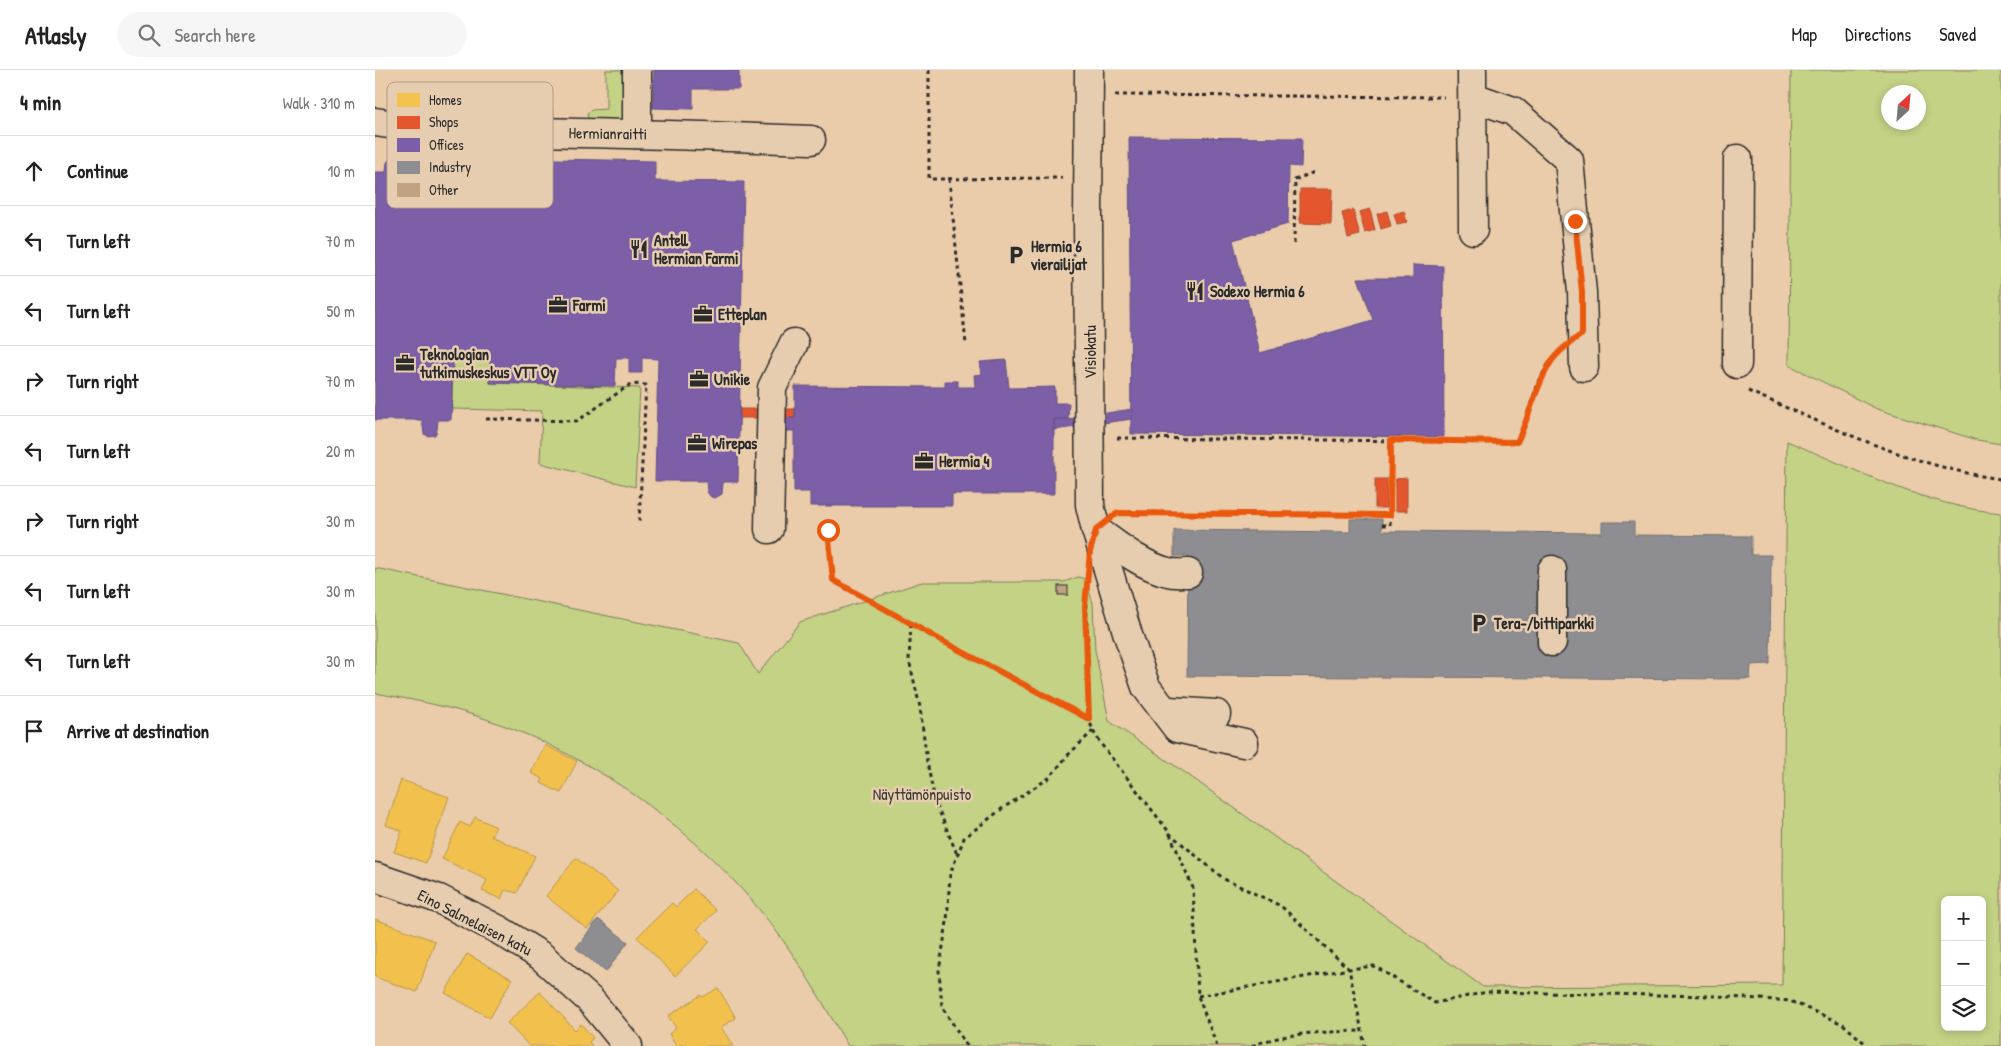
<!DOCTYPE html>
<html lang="en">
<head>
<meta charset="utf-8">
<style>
	body { margin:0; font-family:"Patrick Hand",sans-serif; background:#f6f6f6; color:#222 }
	.controls { position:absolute; right:15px; bottom:15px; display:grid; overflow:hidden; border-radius:8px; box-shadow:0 2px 8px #0003 }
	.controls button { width:45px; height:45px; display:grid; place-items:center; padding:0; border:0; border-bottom:1px solid #e0e0e0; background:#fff; color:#222; font:25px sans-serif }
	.compass { position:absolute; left:1506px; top:15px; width:45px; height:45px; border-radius:50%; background:#fff; box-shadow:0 2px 8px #0003; rotate:26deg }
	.stop { position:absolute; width:15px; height:15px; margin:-11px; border:4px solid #ea580c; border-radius:50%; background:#fff }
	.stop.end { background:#ea580c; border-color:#fff; box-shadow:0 1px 5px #0008 }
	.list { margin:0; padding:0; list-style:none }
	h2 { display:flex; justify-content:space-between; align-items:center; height:65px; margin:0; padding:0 20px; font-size:21px }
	h2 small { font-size:16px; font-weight:400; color:#767676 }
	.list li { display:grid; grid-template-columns:32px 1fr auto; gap:15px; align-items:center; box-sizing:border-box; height:70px; padding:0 20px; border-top:1px solid #e0e0e0 }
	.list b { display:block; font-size:19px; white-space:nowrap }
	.list em { font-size:16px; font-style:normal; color:#767676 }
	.icon { flex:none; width:28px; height:28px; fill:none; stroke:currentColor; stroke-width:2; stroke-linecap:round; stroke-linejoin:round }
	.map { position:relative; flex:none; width:1626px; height:976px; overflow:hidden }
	header { display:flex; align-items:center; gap:30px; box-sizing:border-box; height:70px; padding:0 25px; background:#fff; border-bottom:1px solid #e0e0e0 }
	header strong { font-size:24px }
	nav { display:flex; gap:28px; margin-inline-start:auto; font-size:18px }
	.search { width:350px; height:45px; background:#f6f6f6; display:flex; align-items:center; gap:12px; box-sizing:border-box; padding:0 18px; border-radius:28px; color:#767676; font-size:19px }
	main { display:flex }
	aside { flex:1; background:#fff }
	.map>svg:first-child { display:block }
	.green { fill:#c4d286; stroke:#787e58; fill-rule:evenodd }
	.homes { fill:#f2c14e; stroke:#b69444 }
	.shops { fill:#e4572e; stroke:#ac4a2d }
	.offices { fill:#7b5ea7; stroke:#634f82 }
	.industry { fill:#8d8d92; stroke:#707073 }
	.building { fill:#c1a384; stroke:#2b2b2b }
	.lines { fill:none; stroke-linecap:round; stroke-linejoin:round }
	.minor-casing { stroke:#2b2b2b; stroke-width:31 }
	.path { stroke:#2b2b2b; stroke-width:3; stroke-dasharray:4 4; stroke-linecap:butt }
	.minor { stroke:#e7cdaf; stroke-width:28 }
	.route { stroke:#ea580c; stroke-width:6 }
	.labels { text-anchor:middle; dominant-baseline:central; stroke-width:5; stroke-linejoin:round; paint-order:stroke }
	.street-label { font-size:16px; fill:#2b2b2b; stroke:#e7cdaf }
	.poi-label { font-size:16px; font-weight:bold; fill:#2b2b2b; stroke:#e7cdaf; text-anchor:start }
	.park-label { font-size:16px; fill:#3a3c34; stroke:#e7cdaf }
	.key { fill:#e7cdaf; stroke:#af9c87; stroke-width:1 }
	.key-label { font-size:14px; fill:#2b2b2b }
</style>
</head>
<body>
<header>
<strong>Atlasly</strong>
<div class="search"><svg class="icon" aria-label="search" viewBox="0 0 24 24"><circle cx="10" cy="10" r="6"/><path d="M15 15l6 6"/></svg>Search here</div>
<nav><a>Map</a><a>Directions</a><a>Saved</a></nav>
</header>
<main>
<aside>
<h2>4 min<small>Walk · 310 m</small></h2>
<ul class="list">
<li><svg class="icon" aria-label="ahead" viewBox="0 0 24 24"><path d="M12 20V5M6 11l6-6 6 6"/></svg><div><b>Continue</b></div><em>10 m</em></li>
<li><svg class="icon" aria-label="left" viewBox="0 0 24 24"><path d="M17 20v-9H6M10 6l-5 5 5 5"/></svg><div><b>Turn left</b></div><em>70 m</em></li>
<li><svg class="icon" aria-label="left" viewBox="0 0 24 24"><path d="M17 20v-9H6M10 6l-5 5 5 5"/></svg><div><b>Turn left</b></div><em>50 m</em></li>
<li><svg class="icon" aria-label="right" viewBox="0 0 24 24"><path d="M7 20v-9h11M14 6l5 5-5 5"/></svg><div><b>Turn right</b></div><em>70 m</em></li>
<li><svg class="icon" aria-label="left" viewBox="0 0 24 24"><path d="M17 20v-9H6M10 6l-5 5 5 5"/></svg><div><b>Turn left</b></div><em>20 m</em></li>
<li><svg class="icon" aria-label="right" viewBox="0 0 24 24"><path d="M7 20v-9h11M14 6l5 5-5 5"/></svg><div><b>Turn right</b></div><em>30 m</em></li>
<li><svg class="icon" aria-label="left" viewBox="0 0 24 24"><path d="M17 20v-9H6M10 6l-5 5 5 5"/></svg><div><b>Turn left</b></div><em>30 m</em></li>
<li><svg class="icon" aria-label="left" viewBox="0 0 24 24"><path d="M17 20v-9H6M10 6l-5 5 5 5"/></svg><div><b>Turn left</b></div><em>30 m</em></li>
<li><svg class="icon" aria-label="arrive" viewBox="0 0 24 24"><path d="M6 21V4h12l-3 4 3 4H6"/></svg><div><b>Arrive at destination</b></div></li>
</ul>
</aside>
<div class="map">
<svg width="1626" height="976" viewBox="0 0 1626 976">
	<rect width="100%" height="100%" fill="#eaccaa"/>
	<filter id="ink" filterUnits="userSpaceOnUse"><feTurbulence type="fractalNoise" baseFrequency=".02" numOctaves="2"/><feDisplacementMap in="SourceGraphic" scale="10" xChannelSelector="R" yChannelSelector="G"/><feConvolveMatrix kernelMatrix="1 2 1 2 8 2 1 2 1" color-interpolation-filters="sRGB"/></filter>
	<g filter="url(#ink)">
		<g class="green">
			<path d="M 231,0 L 249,0 L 249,46 L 246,51 L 216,50 L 213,48 L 212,43 L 217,40 L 231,39 Z"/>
			<path d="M 1416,0 L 1626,0 L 1626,374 L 1602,370 L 1502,339 L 1414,295 ZM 1514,22 L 1544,22 L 1544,52 L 1514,52 Z"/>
			<path d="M 148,37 L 175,38 L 178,41 L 179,45 L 175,50 L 145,51 L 140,43 L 142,39 Z"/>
			<path d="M 78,288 L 115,289 L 115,313 L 265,318 L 260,417 L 165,393 L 167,341 L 77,339 Z"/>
			<path d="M 1412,371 C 1482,400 1550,436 1626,443 L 1626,976 L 473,976 C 449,935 425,892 396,854 C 325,763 224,688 114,650 C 77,637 39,630 0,623 L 0,498 L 364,573 L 383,604 L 425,552 L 547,512 L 689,512 L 703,507 L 710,509 L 718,533 L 720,580 L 734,651 L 812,704 L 1108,917 L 1407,915 ZM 1570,830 L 1607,830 L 1607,957 L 1570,957 Z"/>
		</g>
		<g class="homes">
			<path d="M 170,675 L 202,691 L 186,723 L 166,713 L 168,709 L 156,703 Z"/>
			<path d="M 26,710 L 74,727 L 51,793 L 19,782 L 27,761 L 11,755 Z"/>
			<path d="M 100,747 L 121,757 L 116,766 L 160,786 L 142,823 L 130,820 L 126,829 L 107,821 L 112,810 L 67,789 L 85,752 L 95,757 Z"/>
			<path d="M 201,788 L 243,821 L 212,859 L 171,826 Z"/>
			<path d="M 319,819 L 341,841 L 322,859 L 335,872 L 300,906 L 262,867 L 297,833 L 301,837 Z"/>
			<path d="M 0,849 L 60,871 L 42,922 L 0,907 Z"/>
			<path d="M 92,884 L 137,909 L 115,948 L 70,923 Z"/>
			<path d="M 343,918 L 361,948 L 346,957 L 358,976 L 312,976 L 311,974 L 301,976 L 294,964 L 301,958 L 293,946 L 326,925 L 328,927 Z"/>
			<path d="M 165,922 L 200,960 L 206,954 L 218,968 L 214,972 L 217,976 L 154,976 L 132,953 Z"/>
		</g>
		<g class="shops">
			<path d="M 925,119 L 957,119 L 956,154 L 925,153 Z"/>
			<path d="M 995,139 L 1000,160 L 990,163 L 984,142 Z"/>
			<path d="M 978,140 L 985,165 L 973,168 L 967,143 Z"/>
			<path d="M 1012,141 L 1016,156 L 1006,159 L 1002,144 Z"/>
			<path d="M 1029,141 L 1032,152 L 1022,154 L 1019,144 Z"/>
			<rect x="365" y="339" width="55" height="9"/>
			<path d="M 1032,408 L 1032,441 L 1020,441 L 1020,409 Z"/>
			<rect x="1000" y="409" width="12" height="29"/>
		</g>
		<g class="offices">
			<path d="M 279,0 L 364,0 L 364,19 L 318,19 L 318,39 L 278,38 Z"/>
			<path d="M 754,67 L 927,68 L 926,97 L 914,96 L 913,154 L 858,170 L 885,283 L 998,250 L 983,208 L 1038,208 L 1038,195 L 1068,196 L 1069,367 L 756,364 Z"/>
			<path d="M 79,87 L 280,91 L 280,111 L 369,112 L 363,412 L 348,412 L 347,424 L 340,428 L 336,427 L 332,422 L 331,411 L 280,411 L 283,289 L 267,288 L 267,303 L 254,303 L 254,288 L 241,288 L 240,316 L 115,313 L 115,289 L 78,288 L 76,350 L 63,350 L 62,360 L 60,365 L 53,366 L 49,364 L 47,350 L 0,350 L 0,102 L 11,102 L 12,92 L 15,89 L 20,89 L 25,91 L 26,103 L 78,104 Z"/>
			<path d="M 631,290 L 634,318 L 680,317 L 680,333 L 694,333 L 693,349 L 679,349 L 679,424 L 577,424 L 577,436 L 435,436 L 435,422 L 419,422 L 419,361 L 405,361 L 405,348 L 420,348 L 420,316 L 570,317 L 570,311 L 583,311 L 583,317 L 600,317 L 599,305 L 607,304 L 605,292 Z"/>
			<path d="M 757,339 L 757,349 L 679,360 L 679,349 L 693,349 Z"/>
		</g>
		<g class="industry">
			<path d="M 975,449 L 1007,449 L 1007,461 L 1227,463 L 1227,452 L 1259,452 L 1259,465 L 1376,466 L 1376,485 L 1396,485 L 1395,594 L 1376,595 L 1375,609 L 812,606 L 813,486 L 799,486 L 799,460 L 975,462 Z"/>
			<path d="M 223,849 L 253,872 L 231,902 L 201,878 Z"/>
		</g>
		<rect class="building" x="683" y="516" width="10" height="9"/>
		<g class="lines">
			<g class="minor-casing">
				<g id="minor">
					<path d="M 714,0 L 713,148 L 715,435 L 721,460 C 742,475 767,496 793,502 C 799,504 806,503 813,503"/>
					<path d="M 1097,0 L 1098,160"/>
					<path d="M 1098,27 L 1138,41 L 1194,90 L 1207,222 L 1209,297"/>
					<path d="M 0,52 C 68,63 136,61 204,63 C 282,64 359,67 436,70"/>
					<path d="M 262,64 L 262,0"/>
					<path d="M 1362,294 L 1363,89"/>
					<path d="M 394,459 L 397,318 L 419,273"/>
					<path d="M 721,460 L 753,565 L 771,617 L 802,658 L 869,673"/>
					<path d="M 1177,572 L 1177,500"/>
					<path d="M 794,641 L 841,644"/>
					<path d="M 0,807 L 64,829 L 124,860 L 166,886 L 216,931 L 253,976"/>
				</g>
			</g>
			<g class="path">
				<path d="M 554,0 L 554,109 L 687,108"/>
				<path d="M 740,25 L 1069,27"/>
				<path d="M 574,109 L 591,274"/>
				<path d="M 919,174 L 920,110 L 942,101"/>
				<path d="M 1373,321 C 1455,356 1537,397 1626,409"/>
				<path d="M 111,349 L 202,351 L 256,314 L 271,315 L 264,452"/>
				<path d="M 742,368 L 1142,372 C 1156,345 1159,309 1180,287"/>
				<path d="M 746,443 L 1015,445 L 1016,370"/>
				<path d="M 1007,455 L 1015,455 L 1015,445"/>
				<path d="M 453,460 L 458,510 L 569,572 L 714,649"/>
				<path d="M 711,526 L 714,649 L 718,661 L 726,674 L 794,762 L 818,818 L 823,926 L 842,976"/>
				<path d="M 536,554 L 534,590 L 545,637 L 552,692 L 560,731 L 582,784"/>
				<path d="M 794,763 L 849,809 L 906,836 L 974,899 L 990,976"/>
				<path d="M 823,926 L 974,899 L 999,896 L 1060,933 L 1112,922 L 1340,926 L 1415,931 L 1468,954 L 1493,976"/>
				<path d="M 592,976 L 567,937 L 564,901 L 572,852 L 575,804 L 589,768 L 628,738 L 674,708 L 693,685 L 718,661"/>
				<path d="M 877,976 C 910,962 951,962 987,961"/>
			</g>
			<use href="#minor" class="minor"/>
		</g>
	</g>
	<g class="lines" filter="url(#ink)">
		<path class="route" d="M 453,460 L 458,510 L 569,572 L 714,649 L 710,536 L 715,482 L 721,460 L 742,443 L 1015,445 L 1016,370 L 1142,372 C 1155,346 1160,317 1176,292 C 1183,281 1196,272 1207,264 L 1207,222 L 1200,151"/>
	</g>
	<defs>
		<g id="restaurant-bare" transform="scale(1.5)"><path d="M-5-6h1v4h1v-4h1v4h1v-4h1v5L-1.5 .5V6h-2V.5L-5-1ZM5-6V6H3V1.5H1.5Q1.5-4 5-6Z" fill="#2b2b2b" stroke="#e7cdaf" stroke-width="2.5" paint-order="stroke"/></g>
		<g id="parking-bare" transform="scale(1.5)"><path d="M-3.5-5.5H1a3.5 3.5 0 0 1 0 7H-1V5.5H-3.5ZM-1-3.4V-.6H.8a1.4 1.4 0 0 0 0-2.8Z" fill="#2b2b2b" stroke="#e7cdaf" stroke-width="2.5" paint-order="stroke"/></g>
		<g id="office-bare" transform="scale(1.5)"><path d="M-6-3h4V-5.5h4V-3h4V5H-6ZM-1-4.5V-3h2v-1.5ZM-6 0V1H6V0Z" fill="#2b2b2b" stroke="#e7cdaf" stroke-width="2.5" paint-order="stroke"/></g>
	</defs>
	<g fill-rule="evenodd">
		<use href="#restaurant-bare" x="264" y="179"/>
		<use href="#parking-bare" x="641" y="185"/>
		<use href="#restaurant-bare" x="820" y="221"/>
		<use href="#office-bare" x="183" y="235"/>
		<use href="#office-bare" x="328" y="244"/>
		<use href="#office-bare" x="30" y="293"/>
		<use href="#office-bare" x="324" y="309"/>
		<use href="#office-bare" x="322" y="373"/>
		<use href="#office-bare" x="549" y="391"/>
		<use href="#parking-bare" x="1104" y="553"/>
	</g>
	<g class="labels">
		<g class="street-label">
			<text transform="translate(233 63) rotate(1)">Hermianraitti</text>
			<text transform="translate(715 282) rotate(-90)">Visiokatu</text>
			<text transform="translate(100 852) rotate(27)">Eino Salmelaisen katu</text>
		</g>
		<g class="poi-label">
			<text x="279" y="170">Antell<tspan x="279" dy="18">Hermian Farmi</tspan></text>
			<text x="656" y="176">Hermia 6<tspan x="656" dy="18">vierailijat</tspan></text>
			<text x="835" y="221">Sodexo Hermia 6</text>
			<text x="198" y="235">Farmi</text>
			<text x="343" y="244">Etteplan</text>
			<text x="45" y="284">Teknologian<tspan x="45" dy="18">tutkimuskeskus VTT Oy</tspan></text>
			<text x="339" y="309">Unikie</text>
			<text x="337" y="373">Wirepas</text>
			<text x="564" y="391">Hermia 4</text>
			<text x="1119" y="553">Tera-/bittiparkki</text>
		</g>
		<g class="park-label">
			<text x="547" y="724">Näyttämönpuisto</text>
		</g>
	</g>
	<rect x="12" y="12" width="166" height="126" rx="8" class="key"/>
	<rect x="22" y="23" width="23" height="14" fill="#f2c14e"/>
	<rect x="22" y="46" width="23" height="13" fill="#e4572e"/>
	<rect x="22" y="68" width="23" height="14" fill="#7b5ea7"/>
	<rect x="22" y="91" width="23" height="13" fill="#8d8d92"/>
	<rect x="22" y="113" width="23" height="14" fill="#c1a384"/>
	<g class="key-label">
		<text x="54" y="35">Homes</text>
		<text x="54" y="57">Shops</text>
		<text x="54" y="80">Offices</text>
		<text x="54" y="102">Industry</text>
		<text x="54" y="125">Other</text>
	</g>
</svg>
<div class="controls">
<button>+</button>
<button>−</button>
<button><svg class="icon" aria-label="layers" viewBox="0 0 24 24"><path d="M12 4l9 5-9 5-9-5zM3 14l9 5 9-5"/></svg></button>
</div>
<svg class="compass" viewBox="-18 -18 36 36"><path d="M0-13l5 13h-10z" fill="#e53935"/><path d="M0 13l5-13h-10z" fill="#767676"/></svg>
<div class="stop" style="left:453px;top:460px"></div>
<div class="stop end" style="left:1200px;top:151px"></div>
</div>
</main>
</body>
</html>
